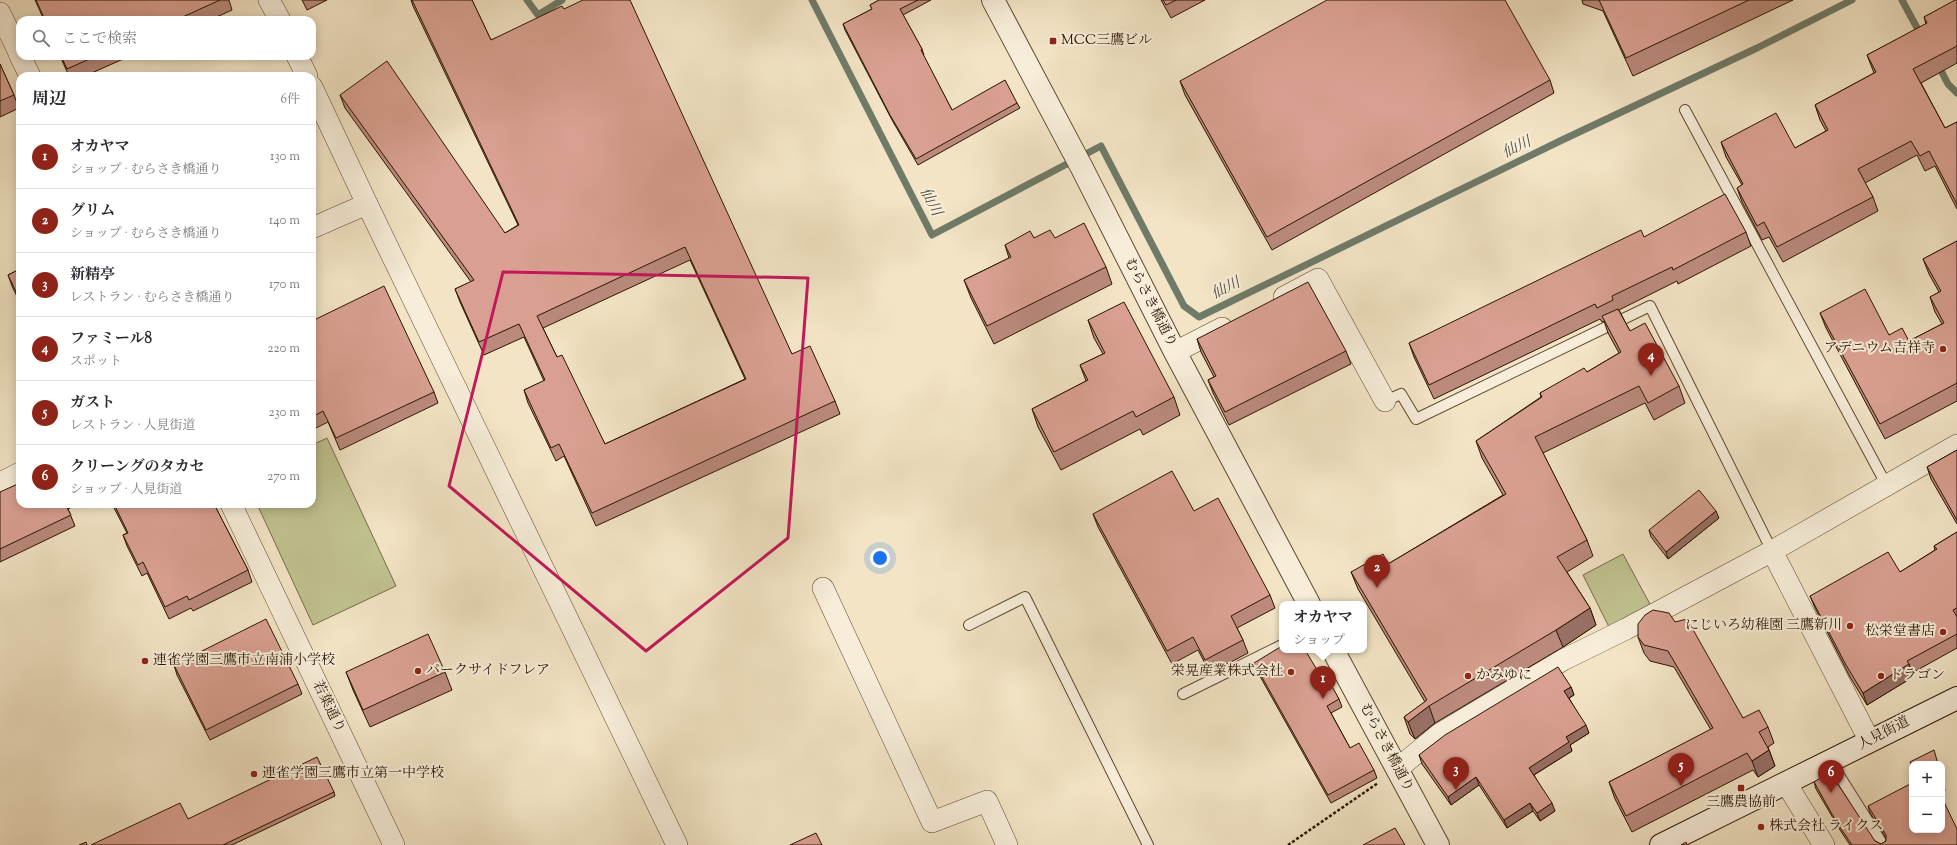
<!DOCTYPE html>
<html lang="ja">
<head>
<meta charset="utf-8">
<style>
	body { margin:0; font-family:"Sorts Mill Goudy","Noto Serif JP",serif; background:#f7f7f7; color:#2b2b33 }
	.controls { position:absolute; right:12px; bottom:12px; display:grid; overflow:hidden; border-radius:8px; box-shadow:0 2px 10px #0003 }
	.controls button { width:36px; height:36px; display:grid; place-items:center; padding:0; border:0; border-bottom:1px solid #e1e1e2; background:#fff; color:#2b2b33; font:20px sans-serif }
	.you { position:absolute; left:880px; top:558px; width:14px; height:14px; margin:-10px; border:3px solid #fff; border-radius:50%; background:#1a73e8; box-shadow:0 0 0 6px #1a73e833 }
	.badge { display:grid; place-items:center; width:26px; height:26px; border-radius:50%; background:#8f2418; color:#fff; font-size:13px; font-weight:700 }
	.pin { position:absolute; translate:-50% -33px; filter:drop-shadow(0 1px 2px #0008) }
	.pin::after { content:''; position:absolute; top:21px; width:14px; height:12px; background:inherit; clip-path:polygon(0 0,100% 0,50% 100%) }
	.popup { position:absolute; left:1279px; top:601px; width:88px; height:52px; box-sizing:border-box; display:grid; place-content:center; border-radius:8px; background:#fff; filter:drop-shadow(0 1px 3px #0005); font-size:13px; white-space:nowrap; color:#7c7c81 }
	.popup b { font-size:15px; color:#2b2b33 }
	.popup::after { content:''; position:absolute; left:50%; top:100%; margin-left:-8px; border:8px solid transparent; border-top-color:#fff }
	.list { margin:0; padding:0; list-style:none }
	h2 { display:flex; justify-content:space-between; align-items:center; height:52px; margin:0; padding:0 16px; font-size:17px }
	h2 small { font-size:13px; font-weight:400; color:#7c7c81 }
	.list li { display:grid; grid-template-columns:26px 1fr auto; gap:12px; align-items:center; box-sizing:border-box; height:64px; padding:0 16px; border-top:1px solid #e1e1e2 }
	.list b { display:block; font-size:15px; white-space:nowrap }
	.list p { margin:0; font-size:13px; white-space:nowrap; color:#7c7c81 }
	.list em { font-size:13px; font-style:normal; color:#7c7c81 }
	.icon { flex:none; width:22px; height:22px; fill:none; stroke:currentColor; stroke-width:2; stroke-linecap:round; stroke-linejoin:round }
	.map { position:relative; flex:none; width:1957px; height:845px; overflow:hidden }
	.search { position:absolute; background:#fff; box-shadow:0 2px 10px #0003; left:16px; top:16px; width:300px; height:44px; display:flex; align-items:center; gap:10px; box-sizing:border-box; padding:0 14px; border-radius:12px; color:#7c7c81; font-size:15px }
	.panel { position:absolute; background:#fff; box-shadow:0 2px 10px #0003; left:16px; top:72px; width:300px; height:436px; border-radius:12px }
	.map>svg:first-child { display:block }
	.green { fill:#c0c290; stroke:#766c48 }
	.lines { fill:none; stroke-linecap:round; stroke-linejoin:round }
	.stream { stroke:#6f7b68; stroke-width:7 }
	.service-casing { stroke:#5d4931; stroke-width:12 }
	.minor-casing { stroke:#5d4931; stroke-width:22 }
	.tertiary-casing { stroke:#5d4931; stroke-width:24 }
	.secondary-casing { stroke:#2b1500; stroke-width:24 }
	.path { stroke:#2b1500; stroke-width:2.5; stroke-dasharray:3 2; stroke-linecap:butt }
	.service { stroke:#f7edd9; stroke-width:10 }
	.minor { stroke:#f7edd9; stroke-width:21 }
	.tertiary { stroke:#f7edd9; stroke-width:22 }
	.secondary { stroke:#f7edd9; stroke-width:22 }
	.wall { fill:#bb8a7d; stroke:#2b1500; fill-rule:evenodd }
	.shaded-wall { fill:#987066; stroke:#2b1500 }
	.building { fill:#d9a091; stroke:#2b1500; fill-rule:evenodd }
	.marked { fill:none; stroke:#c2185b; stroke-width:3; stroke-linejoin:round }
	.poi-dot { fill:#8f2418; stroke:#f7edd9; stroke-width:1.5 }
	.labels { text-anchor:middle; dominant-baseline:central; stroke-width:4; stroke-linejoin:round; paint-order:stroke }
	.poi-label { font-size:14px; fill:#2b1500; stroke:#f7edd9; text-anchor:start }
	.street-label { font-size:14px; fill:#2b1500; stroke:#f7edd9 }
	.water-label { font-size:15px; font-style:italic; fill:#53503d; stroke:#f7edd9 }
</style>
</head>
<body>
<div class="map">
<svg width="1957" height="845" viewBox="0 0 1957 845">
	<rect width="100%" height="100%" fill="#f2e4c5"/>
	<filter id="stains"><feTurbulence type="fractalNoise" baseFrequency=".005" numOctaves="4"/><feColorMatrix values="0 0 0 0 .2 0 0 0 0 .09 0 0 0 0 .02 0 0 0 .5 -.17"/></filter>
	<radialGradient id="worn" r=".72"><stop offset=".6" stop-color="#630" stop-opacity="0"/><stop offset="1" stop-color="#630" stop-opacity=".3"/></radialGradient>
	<g class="green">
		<path d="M 327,438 L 396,586 L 313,625 L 257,504 L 312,504 L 312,445 Z"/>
		<path d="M 1623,554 L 1651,606 L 1610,629 L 1583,575 Z"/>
	</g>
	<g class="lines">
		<g class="stream">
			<path d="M 527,0 L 538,15 L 562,0"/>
			<path d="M 812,0 L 932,235 L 1101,146 L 1184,306 L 1199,317 L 1560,141 L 1757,48 L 1852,0"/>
			<path d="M 1902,0 L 1922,37"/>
			<path d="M 1937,63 L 1948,84 L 1957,93"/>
		</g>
		<g class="service-casing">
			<g id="service">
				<path d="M 1685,110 L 1887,486"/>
				<path d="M 1385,401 L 1401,394 L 1416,419 L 1650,306 L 1772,551"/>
				<path d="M 969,625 L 1025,597 L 1148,845"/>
				<path d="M 1183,694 L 1282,645"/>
				<path d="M 1830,761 L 1883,845"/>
			</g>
		</g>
		<g class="minor-casing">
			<g id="minor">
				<path d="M 269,0 L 280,20"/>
				<path d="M 0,13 L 20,55"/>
				<path d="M 20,56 L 30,76"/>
				<path d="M 297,56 L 307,76"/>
				<path d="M 312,87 L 367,204 L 677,845"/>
				<path d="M 312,228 L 367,204"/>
				<path d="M 1284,297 L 1318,279 L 1385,401"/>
				<path d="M 1175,352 L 1222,328"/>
				<path d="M 0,483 L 20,473"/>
				<path d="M 231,504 L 394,845"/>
				<path d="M 1772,551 L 1864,730"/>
				<path d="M 823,588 L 932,822 L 987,801 L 1007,845"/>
				<path d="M 1397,769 L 1441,733 L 1563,660 L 1626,629 L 1772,551 L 1957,445"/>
				<path d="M 1786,783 L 1824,845"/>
			</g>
		</g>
		<g class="tertiary-casing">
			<g id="tertiary">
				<path d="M 993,0 L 1082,168 L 1175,352 L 1309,604"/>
				<path d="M 1333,650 L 1438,845"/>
			</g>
		</g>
		<g class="secondary-casing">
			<path id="secondary" d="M 1661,845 L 1957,698"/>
		</g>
		<path class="path" d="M 1288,845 L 1378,783"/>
		<use href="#service" class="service"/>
		<use href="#minor" class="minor"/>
		<use href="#tertiary" class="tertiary"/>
		<use href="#secondary" class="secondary"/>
	</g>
	<g class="wall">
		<path d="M 35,0 L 229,0 L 232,10 L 210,20 L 44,20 Z"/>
		<path d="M 302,0 L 327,0 L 307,10 Z"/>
		<path d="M 411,0 L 472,0 L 491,40 L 564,9 L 792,354 L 835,401 L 840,414 L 596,526 L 564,456 L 556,461 L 528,403 L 524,390 L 544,381 L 524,337 L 484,355 L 460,302 L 455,289 L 471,282 L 345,108 L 340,95 L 505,233 L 518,225 L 413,6 ZM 690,260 L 745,379 L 605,444 L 557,357 L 543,328 Z"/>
		<path d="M 879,0 L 931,0 L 903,15 L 922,49 L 924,55 L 923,55 L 952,110 L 1017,103 L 1020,108 L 918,165 L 892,120 L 845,30 L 843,24 L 872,9 L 870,5 Z"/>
		<path d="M 1161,0 L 1205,0 L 1171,18 Z"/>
		<path d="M 1582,0 L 1793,0 L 1633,76 L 1603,11 L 1583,4 Z"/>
		<path d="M 1957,0 L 1957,63 L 1921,83 L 1945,128 L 1957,122 L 1957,209 L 1935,166 L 1925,171 L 1917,155 L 1865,183 L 1873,197 L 1878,211 L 1783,262 L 1769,237 L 1762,240 L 1742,202 L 1737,188 L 1742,185 L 1726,157 L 1721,142 L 1795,148 L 1826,131 L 1820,120 L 1815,105 L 1874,73 L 1867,55 L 1926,24 L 1924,17 Z"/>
		<path d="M 60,56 L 130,56 L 85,76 L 69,76 Z"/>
		<path d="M 0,64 L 14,95 L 19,108 L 0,117 Z"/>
		<path d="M 1550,80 L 1554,93 L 1272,250 L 1185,95 L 1180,81 Z"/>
		<path d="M 1746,232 L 1751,246 L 1678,284 L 1677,281 L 1619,310 L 1630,331 L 1679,386 L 1685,403 L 1654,420 L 1645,403 L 1543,453 L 1587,540 L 1593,556 L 1567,572 L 1590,608 L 1596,625 L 1563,647 L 1435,723 L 1415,739 L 1410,734 L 1404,717 L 1425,702 L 1358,589 L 1351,572 L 1388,564 L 1503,495 L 1482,458 L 1476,441 L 1541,397 L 1540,393 L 1587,372 L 1619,353 L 1608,333 L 1604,321 L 1602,322 L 1600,319 L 1434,399 L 1414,357 L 1409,343 L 1644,237 Z"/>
		<path d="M 1034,238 L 1055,238 L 1106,267 L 1112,284 L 994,344 L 971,298 L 964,280 L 1009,258 L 1005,245 Z"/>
		<path d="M 1957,241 L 1957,401 L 1885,439 L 1826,328 L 1820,313 L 1909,341 L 1942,324 L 1935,312 L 1930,297 L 1939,292 L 1929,274 L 1923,259 Z"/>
		<path d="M 20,269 L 20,303 L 12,286 L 8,275 Z"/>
		<path d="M 1088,320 L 1174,397 L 1180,415 L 1143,435 L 1140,429 L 1061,470 L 1038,427 L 1032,409 L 1086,381 L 1080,365 L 1103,354 L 1094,338 Z"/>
		<path d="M 312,321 L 434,392 L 438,403 L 340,450 L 328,422 L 312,430 Z"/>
		<path d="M 1197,339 L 1346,351 L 1351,364 L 1229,425 L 1213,393 L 1208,380 L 1214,377 L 1201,352 Z"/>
		<path d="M 1957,450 L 1957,524 L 1931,479 L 1927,467 Z"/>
		<path d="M 0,492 L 20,504 L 78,504 L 68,509 L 75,526 L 0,562 Z"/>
		<path d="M 112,504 L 214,504 L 248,570 L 252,582 L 193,611 L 191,608 L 169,619 L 147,573 L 142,576 L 127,546 L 123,535 L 127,533 Z"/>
		<path d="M 1194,511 L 1270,595 L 1275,608 L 1237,628 L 1243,640 L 1248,653 L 1210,673 L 1198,650 L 1172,664 L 1098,527 L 1093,514 Z"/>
		<path d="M 1719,518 L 1668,559 L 1651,537 L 1649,530 Z"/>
		<path d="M 1957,532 L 1957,648 L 1912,673 L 1913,677 L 1867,705 L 1850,677 L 1815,608 L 1810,596 L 1900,572 L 1935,550 L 1934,546 Z"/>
		<path d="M 1675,622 L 1743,718 L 1768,727 L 1774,743 L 1768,747 L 1775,766 L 1758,777 L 1753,770 L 1632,832 L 1615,799 L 1609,782 L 1711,730 L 1674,667 L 1650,661 L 1644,653 L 1638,637 Z"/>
		<path d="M 1254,663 L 1319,673 L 1339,699 L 1342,707 L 1331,713 L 1350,748 L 1374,770 L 1377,778 L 1331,803 L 1257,671 Z"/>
		<path d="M 174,665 L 298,684 L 302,694 L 210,740 L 177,675 Z"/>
		<path d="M 346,672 L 445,672 L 452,690 L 370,727 L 353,690 Z"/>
		<path d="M 1571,687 L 1574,695 L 1569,698 L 1589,733 L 1570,745 L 1572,751 L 1534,775 L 1555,811 L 1540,821 L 1533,811 L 1507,828 L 1479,785 L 1451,805 L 1422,764 L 1419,755 Z"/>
		<path d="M 1814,782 L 1875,841 L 1881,844 L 1886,841 L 1886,838 L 1870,813 L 1868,806 L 1957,845 L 1850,845 L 1840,830 L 1816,789 Z"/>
		<path d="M 334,792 L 335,796 L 232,845 L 91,845 L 188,819 Z"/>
	</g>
	<g class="shaded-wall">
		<path d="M 1716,511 L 1719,518 L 1668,559 L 1666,552 Z"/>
		<path d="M 1590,608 L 1596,625 L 1563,647 L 1556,630 Z"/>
		<path d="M 1909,664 L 1913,677 L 1867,705 L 1863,693 Z"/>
		<path d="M 1571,687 L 1574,695 L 1567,699 L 1564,691 Z"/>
		<path d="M 1429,706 L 1435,723 L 1415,739 L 1408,722 Z"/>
		<path d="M 1586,725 L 1589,733 L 1570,745 L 1572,751 L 1532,776 L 1529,768 L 1566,737 Z"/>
		<path d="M 1769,750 L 1775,766 L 1758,777 L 1752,761 Z"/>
		<path d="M 1476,777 L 1479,785 L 1451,805 L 1448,797 Z"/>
		<path d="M 1942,778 L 1945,790 L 1942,796 Z"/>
		<path d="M 1530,803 L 1533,811 L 1507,828 L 1504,820 Z"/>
		<path d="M 1552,803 L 1555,811 L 1540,821 L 1537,813 Z"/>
	</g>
	<g class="building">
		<path d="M 36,0 L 220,0 L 176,20 L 45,20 Z"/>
		<path d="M 412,0 L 472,0 L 491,40 L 562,6 L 564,9 L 583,0 L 630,0 L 792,354 L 810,346 L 835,401 L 592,513 L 559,444 L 551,448 L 524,390 L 545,380 L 519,324 L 479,342 L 455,289 L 474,280 L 340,95 L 387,61 L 505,233 L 519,225 ZM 685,247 L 746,379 L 605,444 L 562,355 L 557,357 L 537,316 Z"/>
		<path d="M 879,0 L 918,0 L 900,9 L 922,49 L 921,50 L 952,110 L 1005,80 L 1017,103 L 916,159 L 890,115 L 843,24 L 872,9 L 870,5 Z"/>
		<path d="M 1163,0 L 1176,0 L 1166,5 Z"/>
		<path d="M 1327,0 L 1505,0 L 1550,80 L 1267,237 L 1180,81 Z"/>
		<path d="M 1599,0 L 1749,0 L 1626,58 Z"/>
		<path d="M 1955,0 L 1957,0 L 1957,46 L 1913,69 L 1945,128 L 1957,122 L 1957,204 L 1929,151 L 1920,156 L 1911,141 L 1858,169 L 1873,197 L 1777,247 L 1764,222 L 1757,226 L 1737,188 L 1743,184 L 1721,142 L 1776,113 L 1795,148 L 1828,130 L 1815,105 L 1876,72 L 1867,55 L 1927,23 L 1924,17 Z"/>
		<path d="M 61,56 L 96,56 L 67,69 Z"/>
		<path d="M 0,64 L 14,95 L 0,101 Z"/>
		<path d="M 1725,194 L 1746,232 L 1673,270 L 1672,267 L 1612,296 L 1613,300 L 1597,308 L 1595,304 L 1429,385 L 1409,343 L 1641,230 L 1644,237 Z"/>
		<path d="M 1084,223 L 1106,267 L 987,326 L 964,280 L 1011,257 L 1005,245 L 1030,231 L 1034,238 L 1050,230 L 1055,238 Z"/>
		<path d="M 1957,241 L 1957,383 L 1880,424 L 1820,313 L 1865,289 L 1889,335 L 1902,328 L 1909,341 L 1944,323 L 1930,297 L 1941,291 L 1923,259 Z"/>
		<path d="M 20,269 L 20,300 L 8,275 Z"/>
		<path d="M 1308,282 L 1346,351 L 1225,412 L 1208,380 L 1216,376 L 1197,339 Z"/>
		<path d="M 384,286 L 434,392 L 336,438 L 323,411 L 312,417 L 312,321 Z"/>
		<path d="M 1124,302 L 1174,397 L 1136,417 L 1133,411 L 1054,452 L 1032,409 L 1088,380 L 1080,365 L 1105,353 L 1088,320 Z"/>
		<path d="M 1618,309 L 1630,331 L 1645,323 L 1679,386 L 1648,403 L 1639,386 L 1535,437 L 1587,540 L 1557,557 L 1590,608 L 1556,630 L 1429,706 L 1408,722 L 1404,717 L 1427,700 L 1351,572 L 1383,554 L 1388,564 L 1506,494 L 1476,441 L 1542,397 L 1540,393 L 1584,368 L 1587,372 L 1621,352 L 1602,316 Z"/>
		<path d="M 1957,450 L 1957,520 L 1927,467 Z"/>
		<path d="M 1172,471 L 1194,511 L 1218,498 L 1270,595 L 1231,616 L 1243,640 L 1205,660 L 1193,637 L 1167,651 L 1093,514 Z"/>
		<path d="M 20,483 L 20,504 L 65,504 L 71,515 L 0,549 L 0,492 Z"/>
		<path d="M 1699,490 L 1716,511 L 1666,552 L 1649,530 Z"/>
		<path d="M 114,504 L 214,504 L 248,570 L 189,600 L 187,596 L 165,607 L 143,562 L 138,565 L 123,535 L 128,533 Z"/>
		<path d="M 1957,532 L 1957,608 L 1953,610 L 1957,617 L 1957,634 L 1907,661 L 1909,664 L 1863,693 L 1846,665 L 1810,596 L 1888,552 L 1900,572 L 1937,549 L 1934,546 Z"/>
		<path d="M 1653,610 L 1669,613 L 1675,622 L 1687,619 L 1743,718 L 1759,710 L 1768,727 L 1759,732 L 1769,750 L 1752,761 L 1747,753 L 1626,816 L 1609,782 L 1713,728 L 1668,651 L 1644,645 L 1638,637 L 1638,624 L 1645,615 Z"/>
		<path d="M 266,619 L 298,684 L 206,730 L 174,665 Z"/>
		<path d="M 428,634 L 445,672 L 363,710 L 346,672 Z"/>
		<path d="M 1282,646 L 1282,650 L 1305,650 L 1319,673 L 1323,670 L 1339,699 L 1327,706 L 1350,748 L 1359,743 L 1374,770 L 1328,795 L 1254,663 Z"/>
		<path d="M 1558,667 L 1571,687 L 1564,691 L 1586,725 L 1566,737 L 1569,742 L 1529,768 L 1552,803 L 1537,813 L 1530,803 L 1504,820 L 1476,777 L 1448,797 L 1419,755 L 1445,735 Z"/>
		<path d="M 1934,750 L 1938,764 L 1912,764 L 1912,766 L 1910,762 Z"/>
		<path d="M 317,757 L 334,792 L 223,845 L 91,845 L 180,803 L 188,819 Z"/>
		<path d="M 1830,772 L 1875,841 L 1881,844 L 1886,841 L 1886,835 L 1868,806 L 1912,783 L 1912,830 L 1942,830 L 1942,798 L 1957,829 L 1957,845 L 1852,845 L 1837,823 L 1814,782 Z"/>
		<path d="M 1395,828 L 1405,845 L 1363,845 Z"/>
		<path d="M 816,833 L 822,845 L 790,845 Z"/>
		<path d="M 86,842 L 87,845 L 79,845 Z"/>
		<path d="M 1686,842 L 1687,845 L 1681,845 Z"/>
	</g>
	<path class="marked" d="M 503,272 L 808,278 L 788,538 L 646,651 L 449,486 Z"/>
	<g class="poi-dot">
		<rect x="1049" y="37" width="8" height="8" rx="2"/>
		<circle cx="1943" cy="349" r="4"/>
		<circle cx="1850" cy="626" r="4"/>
		<circle cx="1943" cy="632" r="4"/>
		<circle cx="145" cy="661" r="4"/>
		<circle cx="418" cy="671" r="4"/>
		<circle cx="1291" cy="672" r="4"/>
		<circle cx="1468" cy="676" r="4"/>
		<circle cx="1881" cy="676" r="4"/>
		<circle cx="254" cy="774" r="4"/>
		<rect x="1737" y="784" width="8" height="8" rx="2"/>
		<circle cx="1761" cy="827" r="4"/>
	</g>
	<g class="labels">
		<g class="poi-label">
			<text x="1061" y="41">MCC三鷹ビル</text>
			<text x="1935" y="349" text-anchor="end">アデニウム吉祥寺</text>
			<text x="1842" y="626" text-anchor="end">にじいろ幼稚園 三鷹新川</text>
			<text x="1935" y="632" text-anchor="end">松栄堂書店</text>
			<text x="153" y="661">連雀学園三鷹市立南浦小学校</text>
			<text x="426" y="671">パークサイドフレア</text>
			<text x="1283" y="672" text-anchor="end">栄晃産業株式会社</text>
			<text x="1476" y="676">かみゆに</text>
			<text x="1889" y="676">ドラゴン</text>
			<text x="262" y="774">連雀学園三鷹市立第一中学校</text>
			<text x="1741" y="803" text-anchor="middle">三鷹農協前</text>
			<text x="1769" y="827">株式会社 ライクス</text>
		</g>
		<g class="street-label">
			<text transform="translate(1150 303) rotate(63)">むらさき橋通り</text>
			<text transform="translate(328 707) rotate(64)">若葉通り</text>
			<text transform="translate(1884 734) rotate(-27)">人見街道</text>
			<text transform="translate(1386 748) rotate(62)">むらさき橋通り</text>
		</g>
		<g class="water-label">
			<text transform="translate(1517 148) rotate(-26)">仙川</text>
			<text transform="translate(930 202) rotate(63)">仙川</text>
			<text transform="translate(1226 289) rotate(-26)">仙川</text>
		</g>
	</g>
	<rect width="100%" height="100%" filter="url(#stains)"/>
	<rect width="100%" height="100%" fill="url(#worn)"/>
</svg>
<div class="controls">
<button>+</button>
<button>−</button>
</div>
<div class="you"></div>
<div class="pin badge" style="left:1323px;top:699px">1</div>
<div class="popup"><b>オカヤマ</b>ショップ</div>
<div class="pin badge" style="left:1377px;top:588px">2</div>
<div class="pin badge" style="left:1456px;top:790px">3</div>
<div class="pin badge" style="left:1651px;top:376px">4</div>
<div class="pin badge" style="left:1681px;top:786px">5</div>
<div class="pin badge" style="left:1831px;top:793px">6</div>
<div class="search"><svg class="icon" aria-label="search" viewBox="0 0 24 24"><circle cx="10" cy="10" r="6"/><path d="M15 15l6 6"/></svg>ここで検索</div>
<section class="panel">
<h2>周辺<small>6件</small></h2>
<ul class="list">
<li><span class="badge">1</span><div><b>オカヤマ</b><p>ショップ · むらさき橋通り</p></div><em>130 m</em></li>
<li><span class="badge">2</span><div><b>グリム</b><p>ショップ · むらさき橋通り</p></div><em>140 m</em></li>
<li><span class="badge">3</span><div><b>新精亭</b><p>レストラン · むらさき橋通り</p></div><em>170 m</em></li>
<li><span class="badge">4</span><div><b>ファミール8</b><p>スポット</p></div><em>220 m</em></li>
<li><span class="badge">5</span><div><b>ガスト</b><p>レストラン · 人見街道</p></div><em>230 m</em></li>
<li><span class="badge">6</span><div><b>クリーングのタカセ</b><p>ショップ · 人見街道</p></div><em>270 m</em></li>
</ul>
</section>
</div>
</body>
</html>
